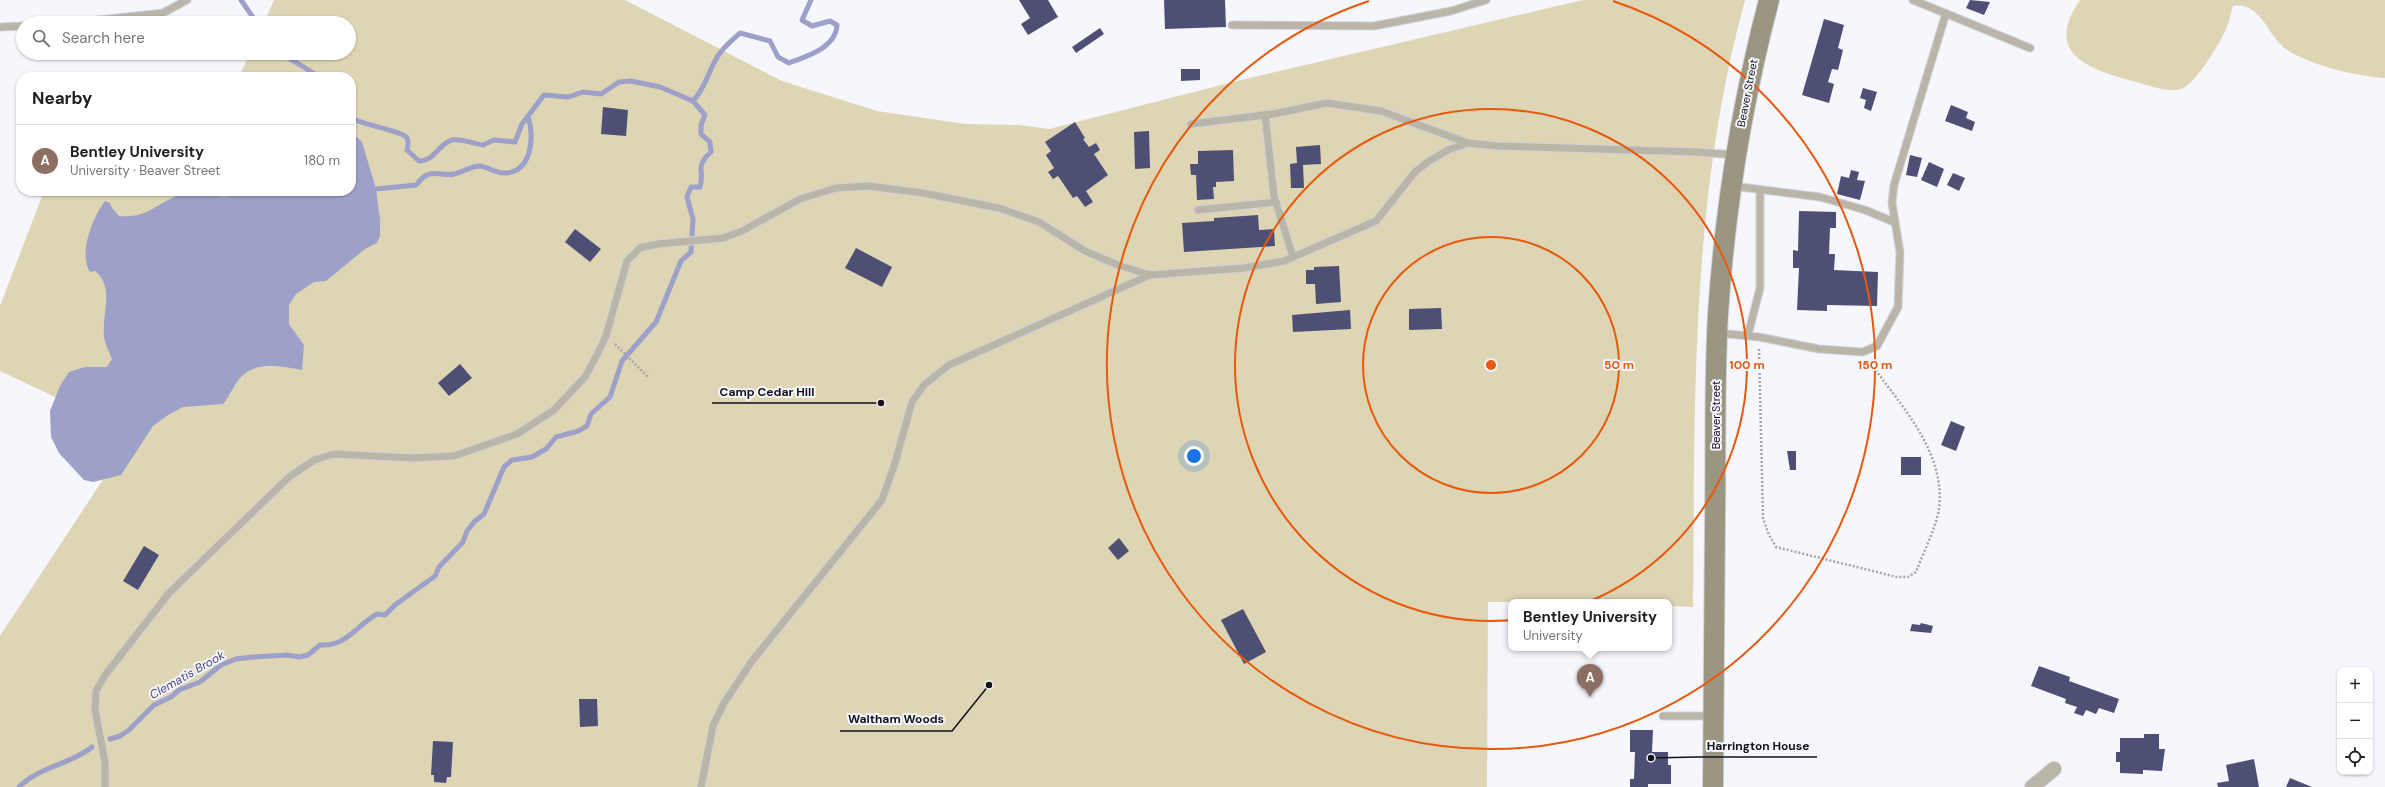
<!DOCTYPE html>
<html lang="en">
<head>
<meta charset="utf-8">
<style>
	body { margin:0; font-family:"DM Sans",sans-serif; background:#f6f6f6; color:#202124 }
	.controls { position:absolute; right:12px; bottom:12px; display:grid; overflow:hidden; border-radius:8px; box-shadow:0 1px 3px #0004 }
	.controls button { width:36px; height:36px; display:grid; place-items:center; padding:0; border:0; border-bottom:1px solid #e0e0e0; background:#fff; color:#202124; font:20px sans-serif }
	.you { position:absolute; left:1194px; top:456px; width:14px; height:14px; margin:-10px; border:3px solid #fff; border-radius:50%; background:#1a73e8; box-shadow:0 0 0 6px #1a73e833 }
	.badge { display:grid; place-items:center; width:26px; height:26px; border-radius:50%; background:#0f766e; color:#fff; font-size:13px; font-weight:700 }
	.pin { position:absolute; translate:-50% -33px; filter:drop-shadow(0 1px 2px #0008) }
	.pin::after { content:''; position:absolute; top:21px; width:14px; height:12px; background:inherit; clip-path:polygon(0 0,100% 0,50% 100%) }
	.popup { position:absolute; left:1508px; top:599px; width:164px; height:52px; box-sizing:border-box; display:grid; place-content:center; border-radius:8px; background:#fff; filter:drop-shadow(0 1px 3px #0005); font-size:13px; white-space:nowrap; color:#757577 }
	.popup b { font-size:15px; color:#202124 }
	.popup::after { content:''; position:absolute; left:50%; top:100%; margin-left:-8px; border:8px solid transparent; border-top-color:#fff }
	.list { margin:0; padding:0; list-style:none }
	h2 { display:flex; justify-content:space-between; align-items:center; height:52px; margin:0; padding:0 16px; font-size:17px }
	h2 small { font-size:13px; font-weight:400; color:#757577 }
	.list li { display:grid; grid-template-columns:26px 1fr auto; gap:12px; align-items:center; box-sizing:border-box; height:72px; padding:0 16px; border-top:1px solid #e0e0e0 }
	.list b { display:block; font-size:15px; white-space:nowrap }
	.list p { margin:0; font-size:13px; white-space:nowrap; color:#757577 }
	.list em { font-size:13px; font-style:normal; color:#757577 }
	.icon { flex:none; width:22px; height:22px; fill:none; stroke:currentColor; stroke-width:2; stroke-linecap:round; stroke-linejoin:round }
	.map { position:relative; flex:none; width:2385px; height:787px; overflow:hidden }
	.search { position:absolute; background:#fff; box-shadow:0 1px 3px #0004; left:16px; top:16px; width:340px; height:44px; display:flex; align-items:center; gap:10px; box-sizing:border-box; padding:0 14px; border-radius:22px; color:#757577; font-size:15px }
	.panel { position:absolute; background:#fff; box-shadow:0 1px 3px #0004; left:16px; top:72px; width:340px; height:124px; border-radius:16px }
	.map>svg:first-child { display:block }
	.green { fill:#ddd5b3 }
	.water { fill:#9da0c9 }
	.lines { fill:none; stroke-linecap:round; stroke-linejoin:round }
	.stream { stroke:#9da0c9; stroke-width:5 }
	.building { fill:#4e4f74 }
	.lane-casing { stroke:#d1d1d9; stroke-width:9 }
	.street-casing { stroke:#d1d1d9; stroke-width:16 }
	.secondary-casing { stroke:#d1d1d9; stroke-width:22 }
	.path { stroke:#a5a5ae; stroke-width:2.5; stroke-dasharray:2 2; stroke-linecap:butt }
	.lane { stroke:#b9b5a8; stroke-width:7 }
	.street { stroke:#b9b5a8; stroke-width:14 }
	.secondary { stroke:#9b9681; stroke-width:20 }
	.ring { fill:none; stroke:#e8590c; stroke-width:2 }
	.labels { text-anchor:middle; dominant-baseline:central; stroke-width:4; stroke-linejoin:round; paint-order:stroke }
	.street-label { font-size:11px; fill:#10111c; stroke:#f6f6fd }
	.water-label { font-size:12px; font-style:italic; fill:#494980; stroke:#f6f6fd }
	.centre { fill:#e8590c; stroke:#f6f6fd; stroke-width:2 }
	.ring-label { font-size:12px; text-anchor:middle; font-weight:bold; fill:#e8590c; stroke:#f6f6fd; stroke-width:4; stroke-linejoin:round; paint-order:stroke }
	.leader { fill:none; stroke:#10111c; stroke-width:1.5 }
	.callout-dot { fill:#10111c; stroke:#f6f6fd; stroke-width:1.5 }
	.callout-label { font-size:12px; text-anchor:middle; font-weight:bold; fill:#10111c; stroke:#f6f6fd; stroke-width:4; stroke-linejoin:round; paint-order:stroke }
</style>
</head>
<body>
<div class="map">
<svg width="2385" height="787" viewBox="0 0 2385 787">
	<rect width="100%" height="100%" fill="#f6f6fd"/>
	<g class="green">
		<path d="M 274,0 L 625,0 L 782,81 L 877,111 L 965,124 L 1019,125 L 1049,129 L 1241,80 L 1583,0 L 1745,0 C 1690,200 1695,402 1693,607 L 1669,606 L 1669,602 L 1488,602 L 1487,787 L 0,787 L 0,636 L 133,434 L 0,371 L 0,306 L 44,191 L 351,191 L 351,77 L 239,77 L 250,53 L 349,53 L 349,23 L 264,23 Z"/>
		<path d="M 2080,0 L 2385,0 L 2385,78 C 2355,76 2313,66 2287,50 C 2267,36 2261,1 2233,6 C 2231,13 2229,22 2226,29 C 2220,43 2195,85 2181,89 C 2169,93 2147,85 2136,82 C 2091,70 2042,55 2080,0 Z"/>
	</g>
	<path class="water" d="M 351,131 L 362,142 L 376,189 L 380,219 L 380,236 L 377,243 L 365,249 L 326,281 L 314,282 L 296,294 L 289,305 L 289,324 L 304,345 L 302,370 C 280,366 257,360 240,378 C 233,386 230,396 223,404 L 183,407 L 168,415 L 153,426 L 121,475 L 93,482 L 84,480 L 59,453 L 51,437 L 50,411 L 60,386 L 69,372 L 85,367 L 107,367 L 112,359 C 110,353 106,347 105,341 C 99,318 117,289 95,271 L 90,272 C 78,255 93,216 105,201 L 110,203 L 112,208 L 119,216 C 147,219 157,203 179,195 C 193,190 205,195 219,196 C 228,198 237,194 246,191 L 351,191 Z"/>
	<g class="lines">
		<g class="stream">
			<path d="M 241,0 L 257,23"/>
			<path d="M 282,53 C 293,62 306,67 318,77"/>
			<path d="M 351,118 C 363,125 403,131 407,138 C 409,142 408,146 407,150 L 419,161 C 435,161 438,144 452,140 C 462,138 473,144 483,145 L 494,140 L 515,142 L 522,124 L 544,95 L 568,97 L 583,92 L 601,94 L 619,82 L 631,81 L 660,87 L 693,101"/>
			<path d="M 376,189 L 416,185 C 420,180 424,175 430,174 C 438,172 446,176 454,174 C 464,172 470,166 480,166 C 489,167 496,174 506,173 C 533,171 534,135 528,116"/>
			<path d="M 110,739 L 120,736 L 129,730 L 154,705 L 171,697 L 179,690 L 200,682 L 221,665 L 236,659 L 253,657 L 287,655 L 299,657 L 308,655 L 320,645 C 346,647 357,625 377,614 L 385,615 L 395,605 L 435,576 L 439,567 L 463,542 L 467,531 L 474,522 L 484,514 L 504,467 L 512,460 L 532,457 L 546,449 L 556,437 L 578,431 L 587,426 L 591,414 L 610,397 L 622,361 L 656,322 L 681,261 L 691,252 L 693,219 L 687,197 L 691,187 L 700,187 C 705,171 694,167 711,152 L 710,142 L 701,134 L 701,125 L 705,115 L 693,101 C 705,88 708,73 716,59 C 722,48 731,41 740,33 L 770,41 L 778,57 L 789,63 C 807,56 836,48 837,25 L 830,21 L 812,26 L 802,20 L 811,0"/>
			<path d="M 19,787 C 40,766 70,765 92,747"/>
		</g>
	</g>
	<g class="building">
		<path d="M 1019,0 L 1048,0 L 1058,17 L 1028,35 L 1021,24 L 1030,18 Z"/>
		<path d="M 1164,0 L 1225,0 L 1226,27 L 1165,29 Z"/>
		<path d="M 1970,0 L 1990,2 L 1984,15 L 1966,8 Z"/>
		<path d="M 1824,19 L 1844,25 L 1838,48 L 1843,50 L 1838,70 L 1832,69 L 1828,82 L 1834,84 L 1829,103 L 1802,95 Z"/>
		<path d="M 1100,28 L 1104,34 L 1076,53 L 1072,47 Z"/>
		<path d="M 1181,69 L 1200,69 L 1200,80 L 1181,81 Z"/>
		<path d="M 1863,88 L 1877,92 L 1871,111 L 1864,108 L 1866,100 L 1860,98 Z"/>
		<path d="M 1951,105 L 1968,112 L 1966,118 L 1975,122 L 1972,131 L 1945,121 Z"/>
		<path d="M 603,107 L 628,110 L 626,136 L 601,134 Z"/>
		<path d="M 1075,122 L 1085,138 L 1083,139 L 1089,147 L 1096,143 L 1100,150 L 1094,154 L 1108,175 L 1086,191 L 1093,202 L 1085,207 L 1077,196 L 1073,198 L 1058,176 L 1053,179 L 1048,172 L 1054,168 L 1046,155 L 1051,151 L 1045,142 Z"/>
		<path d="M 1149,131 L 1150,168 L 1135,169 L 1134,132 Z"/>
		<path d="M 1320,145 L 1321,164 L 1303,165 L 1304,188 L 1291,188 L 1290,164 L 1297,163 L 1296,147 Z"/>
		<path d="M 1233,150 L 1234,181 L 1216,182 L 1216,187 L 1213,187 L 1214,199 L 1197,200 L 1196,175 L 1191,175 L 1190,164 L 1198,164 L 1198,151 Z"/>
		<path d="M 1910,155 L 1922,158 L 1917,177 L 1906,175 Z"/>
		<path d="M 1929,162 L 1944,169 L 1937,187 L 1921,180 Z"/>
		<path d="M 1851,170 L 1859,172 L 1857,180 L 1865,181 L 1860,200 L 1837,194 L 1841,176 L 1849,178 Z"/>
		<path d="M 1953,173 L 1965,178 L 1959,191 L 1947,185 Z"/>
		<path d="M 1799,211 L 1836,212 L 1836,228 L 1830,228 L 1829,254 L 1835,254 L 1834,270 L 1878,272 L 1877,306 L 1827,305 L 1827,311 L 1797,310 L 1799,268 L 1793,268 L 1793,250 L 1798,251 Z"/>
		<path d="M 1258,215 L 1259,230 L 1274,229 L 1275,246 L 1184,252 L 1182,223 L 1214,221 L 1214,218 Z"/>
		<path d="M 575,229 L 601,249 L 590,262 L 565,242 Z"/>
		<path d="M 856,248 L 892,267 L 882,287 L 845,268 Z"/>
		<path d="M 1339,266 L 1341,302 L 1316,304 L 1315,284 L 1306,284 L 1306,270 L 1314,270 L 1314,267 Z"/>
		<path d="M 1441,308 L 1442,329 L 1409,330 L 1409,309 Z"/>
		<path d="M 1350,310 L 1351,329 L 1293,332 L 1292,315 Z"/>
		<path d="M 460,364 L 472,378 L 449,396 L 438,383 Z"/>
		<path d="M 1951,421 L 1965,427 L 1956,451 L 1941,445 Z"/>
		<path d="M 1787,451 L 1796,451 L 1796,470 L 1790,470 Z"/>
		<rect x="1901" y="457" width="20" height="18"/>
		<path d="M 1119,538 L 1129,551 L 1118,560 L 1108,548 Z"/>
		<path d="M 144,546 L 159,555 L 138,590 L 123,581 Z"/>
		<path d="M 1243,609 L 1266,652 L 1244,664 L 1221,620 Z"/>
		<path d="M 1921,623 L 1933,626 L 1931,633 L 1910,631 L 1912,624 L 1920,625 Z"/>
		<path d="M 2039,666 L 2070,677 L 2069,681 L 2119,699 L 2114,713 L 2099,708 L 2096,714 L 2086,710 L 2083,716 L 2074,713 L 2077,707 L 2065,703 L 2066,699 L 2031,686 Z"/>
		<path d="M 579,699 L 597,699 L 598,726 L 580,727 Z"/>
		<path d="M 1630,730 L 1653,730 L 1652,752 L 1668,752 L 1668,765 L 1671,765 L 1671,784 L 1648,784 L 1648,787 L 1630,787 L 1630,779 L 1634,779 L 1635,752 L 1630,752 Z"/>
		<path d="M 2144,734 L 2159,734 L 2159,749 L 2165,749 L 2162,771 L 2143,770 L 2143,774 L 2120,773 L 2120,762 L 2116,762 L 2116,752 L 2120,752 L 2120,738 L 2144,738 Z"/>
		<path d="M 433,741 L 453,742 L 451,777 L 447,777 L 446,783 L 434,782 L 434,775 L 431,775 Z"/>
		<path d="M 2254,759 L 2259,787 L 2218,787 L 2217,783 L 2229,781 L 2226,765 Z"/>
		<path d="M 2290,778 L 2312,787 L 2286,787 Z"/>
	</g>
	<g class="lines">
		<g class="lane-casing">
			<g id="lane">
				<path d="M 1913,0 L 2030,48"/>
				<path d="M 72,23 L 163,13 L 187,0"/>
				<path d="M 1232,25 L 1374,26 L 1451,11 L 1486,0"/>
				<path d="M 0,27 L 23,26"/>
				<path d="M 1265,115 L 1274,196 L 1293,257"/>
				<path d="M 1191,124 L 1273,114 L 1327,103 L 1381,111 L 1468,143 L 1497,146 L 1697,152 L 1736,155"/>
				<path d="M 1733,186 L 1820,197 L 1865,210 L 1894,222"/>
				<path d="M 1198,210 L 1276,202"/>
				<path d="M 1718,333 L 1759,337 L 1819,349 L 1863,352 L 1877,346 L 1898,307 L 1900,252 L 1892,203 L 1894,185 L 1946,13"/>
				<path d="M 1748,335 L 1760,288 L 1760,191"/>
				<path d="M 1663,716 L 1711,716"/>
				<path d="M 105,787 L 105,763 L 95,709 L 96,691 L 106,674 L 169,593 L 289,477 L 314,460 L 334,454 L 412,458 L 454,456 L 517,434 L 554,410 L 585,377 L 598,353 L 606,336 L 627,261 L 640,248 L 658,244 L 723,238 L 742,231 L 800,199 L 836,188 L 868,186 L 923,193 L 999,208 L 1039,222 L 1085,251 L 1118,265 L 1150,275 L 1244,268 L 1284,261 L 1376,221 L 1415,172 L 1429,161 L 1448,150 L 1468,143"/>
				<path d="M 701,787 L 713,726 L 724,703 L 752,661 L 882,500 L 895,463 L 912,402 L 924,385 L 949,365 L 1150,275"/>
			</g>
		</g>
		<g class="street-casing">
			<path id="street" d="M 2032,787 L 2054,769"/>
		</g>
		<g class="secondary-casing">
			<path id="secondary" d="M 1713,787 C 1713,698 1714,609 1715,520 C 1716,452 1714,382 1718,314 C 1725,208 1742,103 1769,0"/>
		</g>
		<g class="path">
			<path d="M 615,344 L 648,377"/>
			<path d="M 1759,349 L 1763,518 L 1769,535 L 1776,547 L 1897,577 L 1908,577 L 1916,572 C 1923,553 1936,528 1939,509 C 1946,451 1900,405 1869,361"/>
		</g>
		<use href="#lane" class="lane"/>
		<use href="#street" class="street"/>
		<use href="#secondary" class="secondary"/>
	</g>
	<g class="ring">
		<circle cx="1491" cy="365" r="128"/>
		<circle cx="1491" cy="365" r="256"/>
		<path d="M1613 1A384 384 0 1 1 1369 1"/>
	</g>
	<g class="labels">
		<g class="street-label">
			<text transform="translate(1747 93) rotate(-79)">Beaver Street</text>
			<text transform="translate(1716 415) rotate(-90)">Beaver Street</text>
		</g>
		<g class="water-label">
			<text transform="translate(187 675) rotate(-30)">Clematis Brook</text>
		</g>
	</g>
	<circle cx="1491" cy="365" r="6" class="centre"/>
	<g class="ring-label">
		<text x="1619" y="369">50 m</text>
		<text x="1747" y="369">100 m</text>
		<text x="1875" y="369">150 m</text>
	</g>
	<path class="leader" d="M881 403L823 403H712M989 685L952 731H840M1651 758L1698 757H1817"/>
	<g class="callout-dot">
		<circle cx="881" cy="403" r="4"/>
		<circle cx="989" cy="685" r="4"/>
		<circle cx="1651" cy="758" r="4"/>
	</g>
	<g class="callout-label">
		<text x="767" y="396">Camp Cedar Hill</text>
		<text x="896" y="723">Waltham Woods</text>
		<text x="1758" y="750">Harrington House</text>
	</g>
</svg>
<div class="controls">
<button>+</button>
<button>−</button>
<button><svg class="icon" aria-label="locate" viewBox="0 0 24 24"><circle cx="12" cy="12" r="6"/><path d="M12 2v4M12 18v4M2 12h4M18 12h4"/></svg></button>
</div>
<div class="you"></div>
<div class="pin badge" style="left:1590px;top:697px;background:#8d6e63">A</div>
<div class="popup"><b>Bentley University</b>University</div>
<div class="search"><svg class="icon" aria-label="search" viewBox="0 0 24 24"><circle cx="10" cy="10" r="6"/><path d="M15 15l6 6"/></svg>Search here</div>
<section class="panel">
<h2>Nearby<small></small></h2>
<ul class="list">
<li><span class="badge" style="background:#8d6e63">A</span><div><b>Bentley University</b><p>University · Beaver Street</p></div><em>180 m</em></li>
</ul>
</section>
</div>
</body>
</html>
